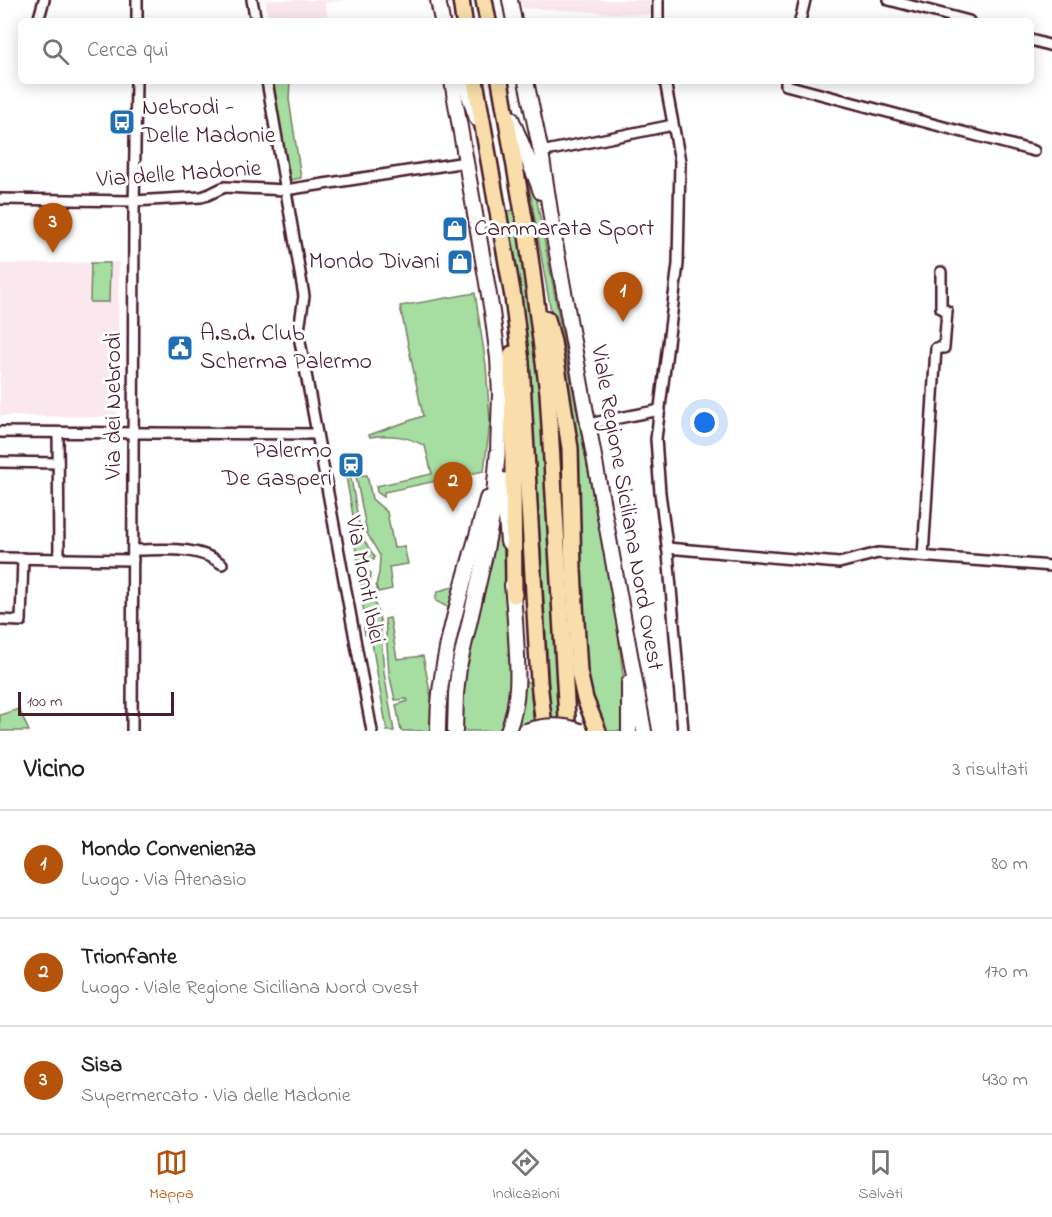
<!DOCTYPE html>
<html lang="it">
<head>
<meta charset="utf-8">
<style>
	body { margin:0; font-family:"Indie Flower",sans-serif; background:#f6f6f6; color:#202124 }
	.scale { position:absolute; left:18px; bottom:15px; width:156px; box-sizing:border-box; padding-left:6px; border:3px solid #4a1f2b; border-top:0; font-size:16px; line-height:21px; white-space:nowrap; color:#4a1f2b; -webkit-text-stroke:4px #fff; paint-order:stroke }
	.you { position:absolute; left:705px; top:423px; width:21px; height:21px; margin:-15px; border:4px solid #fff; border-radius:50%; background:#1a73e8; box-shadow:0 0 0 9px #1a73e833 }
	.badge { display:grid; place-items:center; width:39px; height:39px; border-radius:50%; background:#b45309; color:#fff; font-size:20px; font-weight:700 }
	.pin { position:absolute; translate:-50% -50px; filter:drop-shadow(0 2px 3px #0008) }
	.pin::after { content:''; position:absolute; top:32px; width:21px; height:18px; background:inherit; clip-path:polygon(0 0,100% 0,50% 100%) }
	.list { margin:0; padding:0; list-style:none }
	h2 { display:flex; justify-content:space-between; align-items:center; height:78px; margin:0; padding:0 24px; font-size:26px }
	h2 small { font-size:20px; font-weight:400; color:#757577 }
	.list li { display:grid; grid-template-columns:39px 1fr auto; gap:18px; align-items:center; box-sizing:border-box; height:108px; padding:0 24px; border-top:2px solid #e0e0e0 }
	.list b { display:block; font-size:22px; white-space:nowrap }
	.list p { margin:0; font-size:20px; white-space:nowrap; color:#757577 }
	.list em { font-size:20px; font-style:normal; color:#757577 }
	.icon { flex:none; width:33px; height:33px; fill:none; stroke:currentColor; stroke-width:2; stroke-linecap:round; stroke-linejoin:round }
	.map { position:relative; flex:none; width:1052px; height:731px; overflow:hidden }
	.search { position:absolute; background:#fff; box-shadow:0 3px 15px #0003; left:18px; right:18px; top:18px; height:66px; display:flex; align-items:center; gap:15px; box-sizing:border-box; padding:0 21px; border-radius:9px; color:#757577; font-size:22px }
	.sheet { height:402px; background:#fff }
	nav { display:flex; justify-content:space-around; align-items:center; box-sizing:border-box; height:84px; border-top:2px solid #e0e0e0; background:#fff; font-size:16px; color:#757577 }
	nav a { display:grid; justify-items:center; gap:3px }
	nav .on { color:#b45309 }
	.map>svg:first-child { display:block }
	.built { fill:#fae8ee }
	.green { fill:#a6dda1; stroke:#787e66; stroke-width:1.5 }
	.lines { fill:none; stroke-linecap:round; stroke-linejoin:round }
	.street-casing { stroke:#4a1f2b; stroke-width:14 }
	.secondary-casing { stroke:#4a1f2b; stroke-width:18 }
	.primary-casing { stroke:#4a1f2b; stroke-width:20 }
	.street { stroke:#fff; stroke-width:9 }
	.secondary { stroke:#fff; stroke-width:14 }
	.primary { stroke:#f9deab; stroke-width:15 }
	.secondary-bridge-casing { stroke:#4a1f2b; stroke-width:18; stroke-linecap:butt }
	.secondary-bridge { stroke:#fff; stroke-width:14 }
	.labels { text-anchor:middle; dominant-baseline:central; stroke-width:6; stroke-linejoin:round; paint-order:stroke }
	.poi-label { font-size:24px; fill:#4a1f2b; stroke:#fff; text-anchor:start }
	.street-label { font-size:24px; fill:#4a1f2b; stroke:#fff }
</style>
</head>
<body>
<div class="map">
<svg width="1052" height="731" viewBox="0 0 1052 731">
	<rect width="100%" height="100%" fill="#fff"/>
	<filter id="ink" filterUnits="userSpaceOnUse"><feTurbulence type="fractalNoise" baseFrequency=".0167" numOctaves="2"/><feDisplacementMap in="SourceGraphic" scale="12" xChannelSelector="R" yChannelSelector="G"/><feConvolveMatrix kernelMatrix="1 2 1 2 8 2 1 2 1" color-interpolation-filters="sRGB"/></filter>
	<g filter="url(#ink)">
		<g class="built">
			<path d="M 265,0 L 347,0 L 325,3 L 328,19 L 316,21 L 269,21 Z"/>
			<path d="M 520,0 L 652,0 L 652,15 L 522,8 Z"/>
			<path d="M 119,262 L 117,417 L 0,416 L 0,264 Z"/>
		</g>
		<g class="green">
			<path d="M 270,81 L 290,81 L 289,99 L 301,178 L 290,180 L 290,175 L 287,174 Z"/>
			<path d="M 528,175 L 533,180 L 617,623 L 624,684 L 623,731 L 604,731 L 600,723 L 584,672 L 574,441 L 527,176 Z"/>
			<path d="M 514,210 C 527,282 537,354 543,427 C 550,528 550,630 562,731 L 552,731 L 551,717 L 530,374 L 525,324 L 507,211 Z"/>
			<path d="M 91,263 L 110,263 L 109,302 L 90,302 Z"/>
			<path d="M 475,293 L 486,365 L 490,422 L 484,471 L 384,492 L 384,497 L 377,492 L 376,486 L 432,474 L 425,446 C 407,436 391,434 370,437 L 369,435 L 423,416 L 400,306 Z"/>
			<path d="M 353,463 L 350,473 L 360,529 L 363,539 L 375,557 L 374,560 L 369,559 L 365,564 L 359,565 L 355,545 L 358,544 L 344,465 Z"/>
			<path d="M 367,475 L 372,499 L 387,512 L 394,548 L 404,546 L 408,564 L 389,567 L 392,589 L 378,592 L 376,585 L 379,573 L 380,556 L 367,533 L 356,476 Z"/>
			<path d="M 502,528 L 513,680 L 506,722 L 501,731 L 461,731 C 462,665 481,601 497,536 Z"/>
			<path d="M 365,569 L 371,573 L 370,587 L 380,620 L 384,673 L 394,731 L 387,731 L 372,643 L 369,642 L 368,635 L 365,635 L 364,628 L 366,628 L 358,570 Z"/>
			<path d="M 456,586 L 449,608 L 436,601 L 436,595 L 439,591 Z"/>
			<path d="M 390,618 L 397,659 L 423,656 L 431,697 L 432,698 L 430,731 L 401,731 L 396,705 L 408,701 L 407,699 L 395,700 L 389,673 L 385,619 Z"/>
			<path d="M 523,682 L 530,682 L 533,720 L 516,726 Z"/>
			<path d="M 19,709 L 29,731 L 0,731 L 0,715 Z"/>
		</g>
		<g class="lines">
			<g class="street-casing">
				<g id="street">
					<path d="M 252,0 L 256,21"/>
					<path d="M 658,0 L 658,21"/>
					<path d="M 889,0 L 969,21"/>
					<path d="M 38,21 L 44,0"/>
					<path d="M 137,21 L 137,0"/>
					<path d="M 800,21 L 805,0"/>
					<path d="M 1031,40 L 1052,46"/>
					<path d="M 267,81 L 304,296 L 299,330 L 299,336 L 372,731"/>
					<path d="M 665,81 L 680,161 L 678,264 L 656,439 L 660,493 L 668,553 L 683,731"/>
					<path d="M 786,81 L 786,85 L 1034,151"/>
					<path d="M 541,152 L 673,125"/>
					<path d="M 0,199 L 134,201 L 201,197 C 210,195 216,190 225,187 L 285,190 L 466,162"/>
					<path d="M 588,424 L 660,410"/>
					<path d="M 0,432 L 316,434"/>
					<path d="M 58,433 L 59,559"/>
					<path d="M 0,462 L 58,463"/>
					<path d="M 667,548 L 839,563 L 878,553 L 1052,566"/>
					<path d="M 133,550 C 162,550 197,545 222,564"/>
					<path d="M 923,556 L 936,348 L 944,348 L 947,311 L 941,308 L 941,272"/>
					<path d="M 0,558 L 133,560"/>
					<path d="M 0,620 L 21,621 L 23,558"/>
					<path d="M 132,731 L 134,211 L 136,81"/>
				</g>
			</g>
			<g class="secondary-casing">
				<g id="secondary">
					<path d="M 438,0 L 442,21"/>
					<path d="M 510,0 L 514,21"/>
					<path d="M 452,81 L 492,312 L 498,358 L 500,394 L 498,450 L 492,517 L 485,555 L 459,667 L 456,694 L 455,731"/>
					<path d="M 464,81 L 477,119"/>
					<path d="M 526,81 L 541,152 L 554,237 L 644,731"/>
					<path d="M 511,118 L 537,181 L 541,192"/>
					<path d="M 503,480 L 508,542"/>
					<path d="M 438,731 C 437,654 468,573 487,499"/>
					<path d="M 508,731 C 520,700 518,669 516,637 C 515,619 514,602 512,585"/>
					<path d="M 629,731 L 629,683"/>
				</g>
			</g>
			<g class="primary-casing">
				<g id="primary">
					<path d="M 461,0 L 464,21"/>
					<path d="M 484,0 L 488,21"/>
					<path d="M 475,81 L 513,297 L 521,362 L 539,682 L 543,718"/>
					<path d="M 500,81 L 527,235 L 548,392 L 567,718"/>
					<path d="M 547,319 L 553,342 L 570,448 L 573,570 L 579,672 L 585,699 L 598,731"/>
					<path d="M 512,354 L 514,595"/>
				</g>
			</g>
			<use href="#street" class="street"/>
			<use href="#secondary" class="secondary"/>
			<use href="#primary" class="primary"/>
			<g class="secondary-bridge-casing">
				<path id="secondary-bridge" d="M 526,731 C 544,725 562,724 580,731"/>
			</g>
			<use href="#secondary-bridge" class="secondary-bridge"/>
		</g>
	</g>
	<defs>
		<g id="bus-square" transform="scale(1.35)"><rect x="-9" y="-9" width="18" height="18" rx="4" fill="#1f6fb2" stroke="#fff"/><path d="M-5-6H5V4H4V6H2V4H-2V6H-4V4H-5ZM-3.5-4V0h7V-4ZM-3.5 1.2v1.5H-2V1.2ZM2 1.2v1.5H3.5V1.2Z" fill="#fff"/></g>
		<g id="shop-square" transform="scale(1.35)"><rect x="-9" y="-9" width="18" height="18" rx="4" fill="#1f6fb2" stroke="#fff"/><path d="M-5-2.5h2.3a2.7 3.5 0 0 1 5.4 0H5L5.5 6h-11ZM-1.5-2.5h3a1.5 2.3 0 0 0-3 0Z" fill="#fff"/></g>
		<g id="civic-square" transform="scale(1.35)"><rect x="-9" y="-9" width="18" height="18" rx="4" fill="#1f6fb2" stroke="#fff"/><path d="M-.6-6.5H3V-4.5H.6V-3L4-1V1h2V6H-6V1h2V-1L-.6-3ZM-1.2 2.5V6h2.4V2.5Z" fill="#fff"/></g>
		<g id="station-square" transform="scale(1.35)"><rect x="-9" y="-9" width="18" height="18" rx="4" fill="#1f6fb2" stroke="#fff"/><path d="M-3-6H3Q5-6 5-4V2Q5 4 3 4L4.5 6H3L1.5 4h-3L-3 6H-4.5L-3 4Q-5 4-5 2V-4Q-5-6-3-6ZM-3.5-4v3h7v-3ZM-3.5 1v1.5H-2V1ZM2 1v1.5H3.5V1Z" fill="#fff"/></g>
	</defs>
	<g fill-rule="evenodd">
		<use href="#bus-square" x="122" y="122"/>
		<use href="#shop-square" x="455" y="229"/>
		<use href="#shop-square" x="460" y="262"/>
		<use href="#civic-square" x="180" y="348"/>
		<use href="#station-square" x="351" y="465"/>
	</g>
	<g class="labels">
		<g class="poi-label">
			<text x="142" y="108">Nebrodi -<tspan x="142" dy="28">Delle Madonie</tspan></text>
			<text x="474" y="229">Cammarata Sport</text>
			<text x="440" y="262" text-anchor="end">Mondo Divani</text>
			<text x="200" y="334">A.s.d. Club<tspan x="200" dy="28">Scherma Palermo</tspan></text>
			<text x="332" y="451" text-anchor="end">Palermo<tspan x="332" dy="28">De Gasperi</tspan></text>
		</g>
		<g class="street-label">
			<text transform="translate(179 175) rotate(-4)">Via delle Madonie</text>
			<text transform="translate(114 406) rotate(-90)">Via dei Nebrodi</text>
			<text transform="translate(626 508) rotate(80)">Viale Regione Siciliana Nord Ovest</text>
			<text transform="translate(364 580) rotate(79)">Via Monti Iblei</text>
		</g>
	</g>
</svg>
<div class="scale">100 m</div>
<div class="you"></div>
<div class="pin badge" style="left:623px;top:322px">1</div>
<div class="pin badge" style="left:453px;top:512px">2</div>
<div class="pin badge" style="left:53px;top:253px">3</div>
<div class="search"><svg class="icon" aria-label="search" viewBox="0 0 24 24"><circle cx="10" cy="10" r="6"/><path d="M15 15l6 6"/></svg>Cerca qui</div>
</div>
<section class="sheet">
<h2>Vicino<small>3 risultati</small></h2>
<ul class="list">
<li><span class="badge">1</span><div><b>Mondo Convenienza</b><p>Luogo · Via Atenasio</p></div><em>80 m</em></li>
<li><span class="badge">2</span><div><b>Trionfante</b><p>Luogo · Viale Regione Siciliana Nord Ovest</p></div><em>170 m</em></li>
<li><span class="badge">3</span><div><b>Sisa</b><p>Supermercato · Via delle Madonie</p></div><em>430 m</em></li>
</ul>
</section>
<nav>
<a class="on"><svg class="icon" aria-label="map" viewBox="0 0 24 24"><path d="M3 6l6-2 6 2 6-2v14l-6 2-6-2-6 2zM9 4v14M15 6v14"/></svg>Mappa</a>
<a><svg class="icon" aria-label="directions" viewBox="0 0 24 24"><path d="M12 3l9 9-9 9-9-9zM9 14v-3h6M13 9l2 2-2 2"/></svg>Indicazioni</a>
<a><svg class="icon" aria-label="saved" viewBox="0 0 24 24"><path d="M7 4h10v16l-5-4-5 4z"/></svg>Salvati</a>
</nav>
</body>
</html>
